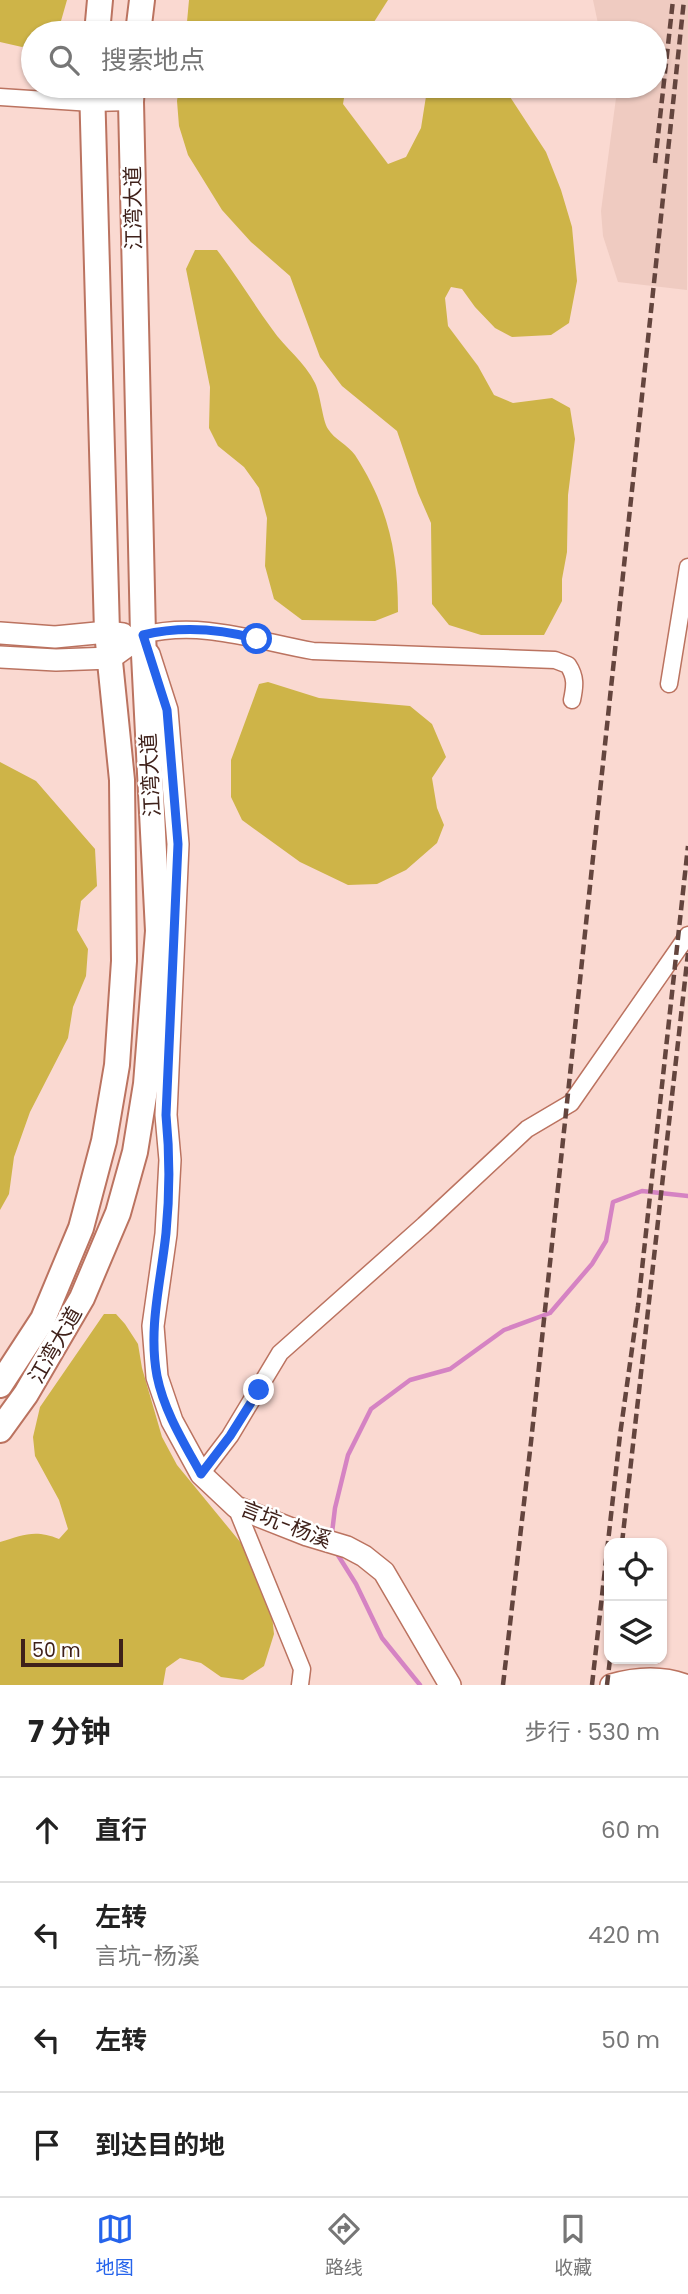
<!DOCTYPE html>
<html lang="zh">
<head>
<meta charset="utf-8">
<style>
	body { margin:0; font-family:Poppins,"Noto Sans SC",sans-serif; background:#f2f2f2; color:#222 }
	.controls { position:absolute; right:21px; bottom:21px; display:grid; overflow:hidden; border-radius:14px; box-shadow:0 2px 5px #0004 }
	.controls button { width:63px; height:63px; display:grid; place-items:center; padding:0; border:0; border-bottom:2px solid #e0e0e0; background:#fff; color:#222; font:35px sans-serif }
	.scale { position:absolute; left:21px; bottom:18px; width:102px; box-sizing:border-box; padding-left:7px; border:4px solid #3f211a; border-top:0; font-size:19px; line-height:24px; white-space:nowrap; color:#3f211a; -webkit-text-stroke:5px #fff; paint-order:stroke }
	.stop { position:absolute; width:21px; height:21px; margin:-16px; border:5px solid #2563eb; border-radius:50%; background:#fff }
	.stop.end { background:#2563eb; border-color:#fff; box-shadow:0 2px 7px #0008 }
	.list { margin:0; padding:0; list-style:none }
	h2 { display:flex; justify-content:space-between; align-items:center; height:91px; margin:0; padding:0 28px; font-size:30px }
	h2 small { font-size:23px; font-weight:400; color:#767676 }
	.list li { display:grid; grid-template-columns:46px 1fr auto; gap:21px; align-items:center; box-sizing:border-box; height:105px; padding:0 28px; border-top:2px solid #e0e0e0 }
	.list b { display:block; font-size:26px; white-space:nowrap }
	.list p { margin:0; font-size:23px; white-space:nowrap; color:#767676 }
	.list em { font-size:23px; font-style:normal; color:#767676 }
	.icon { flex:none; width:38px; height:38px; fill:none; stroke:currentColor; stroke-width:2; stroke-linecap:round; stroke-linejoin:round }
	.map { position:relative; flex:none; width:688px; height:1685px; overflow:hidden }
	.search { position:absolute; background:#fff; box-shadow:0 2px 5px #0004; left:21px; right:21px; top:21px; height:77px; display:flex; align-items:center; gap:18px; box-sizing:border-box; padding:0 24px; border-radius:38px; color:#767676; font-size:26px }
	.sheet { height:511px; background:#fff }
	nav { display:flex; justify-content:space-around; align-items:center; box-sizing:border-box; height:98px; border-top:2px solid #e0e0e0; background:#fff; font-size:19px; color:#767676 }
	nav a { display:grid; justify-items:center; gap:4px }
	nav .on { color:#2563eb }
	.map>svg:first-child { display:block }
	.built { fill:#efcbc1 }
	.forest { fill:#ceb448 }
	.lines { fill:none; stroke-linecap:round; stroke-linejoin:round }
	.stream { stroke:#d583c3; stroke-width:4.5 }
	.minor-casing { stroke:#bb7360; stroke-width:19 }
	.major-casing { stroke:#bb7360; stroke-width:24 }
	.highway-casing { stroke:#bb7360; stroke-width:28 }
	.minor { stroke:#fff; stroke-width:16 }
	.major { stroke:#fff; stroke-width:21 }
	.highway { stroke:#fff; stroke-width:24 }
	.rail { stroke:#64453e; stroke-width:4.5; stroke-dasharray:10 5; stroke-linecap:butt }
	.route { stroke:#2563eb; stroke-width:9 }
	.labels { text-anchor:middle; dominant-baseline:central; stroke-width:5; stroke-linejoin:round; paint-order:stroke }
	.street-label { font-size:21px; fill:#3f211a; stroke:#fff }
</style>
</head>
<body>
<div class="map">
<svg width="688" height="1685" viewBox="0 0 688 1685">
	<rect width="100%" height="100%" fill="#fad9d1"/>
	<path class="built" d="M 593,0 L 688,0 L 687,290 L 618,282 L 603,236 L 601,211 L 616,98 L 613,86 L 655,86 L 655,33 L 600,33 Z"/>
	<g class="forest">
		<path d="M 0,0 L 67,0 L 59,28 L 51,33 L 33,33 L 33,42 L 22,47 L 0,42 Z"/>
		<path d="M 189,0 L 388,0 L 367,33 L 186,33 Z"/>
		<path d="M 179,86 L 346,86 L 343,104 L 388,164 L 406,157 L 421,128 L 427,90 L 425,86 L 503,86 L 546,152 L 561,190 L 572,227 L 577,281 L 569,323 L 551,335 L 512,337 L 495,328 L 475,307 L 462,289 L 451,287 L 445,298 L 448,326 L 478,366 L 494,395 L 513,403 L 552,398 L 570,408 L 575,439 L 568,495 L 567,552 L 562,579 L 562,601 L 544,635 L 481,635 L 449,625 L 432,604 L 431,523 L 418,493 L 397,431 L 342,386 L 320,357 L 290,276 L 251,242 L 222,210 L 188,155 L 179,126 L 177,101 Z"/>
		<path d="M 195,250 L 217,250 C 237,276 253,303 272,329 C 285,348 305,362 315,383 C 321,396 322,419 328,429 C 334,439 348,445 355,455 C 388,506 398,552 398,612 L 375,621 L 302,620 L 274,599 L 265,566 L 267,518 L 259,488 L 244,467 L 218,446 L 209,428 L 210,387 L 186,269 Z"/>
		<path d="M 268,682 L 319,698 L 410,706 L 432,724 L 446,757 L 432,778 L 437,808 L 444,825 L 437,843 L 406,870 L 377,884 L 348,885 L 300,862 L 242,820 L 231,797 L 231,760 L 259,684 Z"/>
		<path d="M 0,762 L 36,781 L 95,849 L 97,886 L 81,901 L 77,930 L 88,949 L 86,976 L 73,1007 L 68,1038 L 30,1112 L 14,1157 L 9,1194 L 0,1210 Z"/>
		<path d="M 104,1314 L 116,1314 L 125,1324 L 138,1344 L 142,1368 L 162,1437 L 177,1465 L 241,1543 L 260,1574 L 271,1606 L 274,1634 L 264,1666 L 243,1680 L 221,1677 L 201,1663 L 180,1658 L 166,1668 L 163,1685 L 0,1685 L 0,1542 C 23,1535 35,1529 59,1539 L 68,1529 L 59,1500 L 35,1456 L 33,1437 L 40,1407 Z"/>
	</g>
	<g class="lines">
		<g class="stream">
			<path d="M 332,1533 L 335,1508 L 348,1455 L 371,1409 L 410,1380 L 450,1369 L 504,1330 L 550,1313 L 592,1264 L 606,1241 L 613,1202 L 642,1191 L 688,1196"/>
			<path d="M 336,1552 L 356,1584 L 382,1638 L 420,1685"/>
		</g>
		<g class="minor-casing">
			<g id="minor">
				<path d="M 0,97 L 92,103 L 131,102"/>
				<path d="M 143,635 C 201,620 256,641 313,651 L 555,660 L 568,665 C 576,677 575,686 572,700"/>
				<path d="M 669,684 L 688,567"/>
				<path d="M 201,1474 L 230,1436 L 280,1353 L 424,1225 L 527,1129 L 571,1103 L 688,935"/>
				<path d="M 236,1507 L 302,1669 L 300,1685"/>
			</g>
		</g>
		<g class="major-casing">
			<g id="major">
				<path d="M 0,633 L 55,637 L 107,632 L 123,634"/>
				<path d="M 149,654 L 167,710 L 178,844 L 166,1115 L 170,1160 L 166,1234 L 153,1326 L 157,1377 L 172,1421 L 201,1474 L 236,1507 L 307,1535 L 347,1547 L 364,1556 L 384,1572 L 450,1685"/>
				<path d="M 0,657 L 56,660 L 111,658 L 143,635"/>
				<path d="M 611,1685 C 635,1678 661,1676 685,1685"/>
			</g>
		</g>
		<g class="highway-casing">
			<g id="highway">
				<path d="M 97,33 L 100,0"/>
				<path d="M 138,33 L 142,0"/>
				<path d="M 0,1385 L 43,1319 L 81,1228 L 104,1141 L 117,1065 L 124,961 L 122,780 L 107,632 L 92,86"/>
				<path d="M 0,1430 L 26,1394 L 82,1298 L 118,1213 L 135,1152 L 146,1084 L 158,931 L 143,635 L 131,102 L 132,86"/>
			</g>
		</g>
		<use href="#minor" class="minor"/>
		<use href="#major" class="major"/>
		<use href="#highway" class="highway"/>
		<g class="rail">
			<path d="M 655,163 L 673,0"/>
			<path d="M 622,1543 L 688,953"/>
			<path d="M 503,1685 L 531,1442 L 684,0"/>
			<path d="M 592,1685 L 620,1435 L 638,1306 L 688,846"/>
			<path d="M 607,1685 L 610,1659"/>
		</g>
	</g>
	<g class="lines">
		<path class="route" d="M 257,639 C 220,629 181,626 143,635 L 167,710 L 178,844 L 166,1115 C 170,1156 170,1192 166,1233 C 161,1281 148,1328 157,1376 C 164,1411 184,1443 201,1474 L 230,1436 L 259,1390"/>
	</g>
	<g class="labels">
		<g class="street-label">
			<text transform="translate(133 208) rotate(-91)">江湾大道</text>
			<text transform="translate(150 775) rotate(-93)">江湾大道</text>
			<text transform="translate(55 1345) rotate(-60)">江湾大道</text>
			<text transform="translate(286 1524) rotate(21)">言坑-杨溪</text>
		</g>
	</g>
</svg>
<div class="controls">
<button><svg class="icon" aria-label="locate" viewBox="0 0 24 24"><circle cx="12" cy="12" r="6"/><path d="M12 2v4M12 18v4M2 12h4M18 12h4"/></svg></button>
<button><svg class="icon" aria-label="layers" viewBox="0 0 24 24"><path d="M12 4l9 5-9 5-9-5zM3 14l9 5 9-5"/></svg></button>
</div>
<div class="scale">50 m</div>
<div class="stop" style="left:257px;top:639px"></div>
<div class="stop end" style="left:259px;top:1390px"></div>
<div class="search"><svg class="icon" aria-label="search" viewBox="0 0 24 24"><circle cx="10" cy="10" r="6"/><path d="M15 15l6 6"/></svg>搜索地点</div>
</div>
<section class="sheet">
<h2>7 分钟<small>步行 · 530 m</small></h2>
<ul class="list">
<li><svg class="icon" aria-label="ahead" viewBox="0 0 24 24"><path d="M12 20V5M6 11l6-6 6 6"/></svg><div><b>直行</b></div><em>60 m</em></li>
<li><svg class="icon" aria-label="left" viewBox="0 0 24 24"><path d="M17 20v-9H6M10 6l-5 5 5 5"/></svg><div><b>左转</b><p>言坑-杨溪</p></div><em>420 m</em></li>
<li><svg class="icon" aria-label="left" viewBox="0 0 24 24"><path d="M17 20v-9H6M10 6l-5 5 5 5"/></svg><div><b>左转</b></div><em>50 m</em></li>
<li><svg class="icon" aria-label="arrive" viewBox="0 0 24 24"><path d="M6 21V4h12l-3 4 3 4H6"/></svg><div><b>到达目的地</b></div></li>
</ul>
</section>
<nav>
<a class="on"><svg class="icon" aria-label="map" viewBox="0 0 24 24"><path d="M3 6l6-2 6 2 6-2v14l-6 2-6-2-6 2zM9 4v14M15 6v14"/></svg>地图</a>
<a><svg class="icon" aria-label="directions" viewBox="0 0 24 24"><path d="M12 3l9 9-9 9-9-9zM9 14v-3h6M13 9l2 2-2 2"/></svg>路线</a>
<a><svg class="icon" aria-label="saved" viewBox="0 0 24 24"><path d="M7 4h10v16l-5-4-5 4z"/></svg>收藏</a>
</nav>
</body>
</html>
